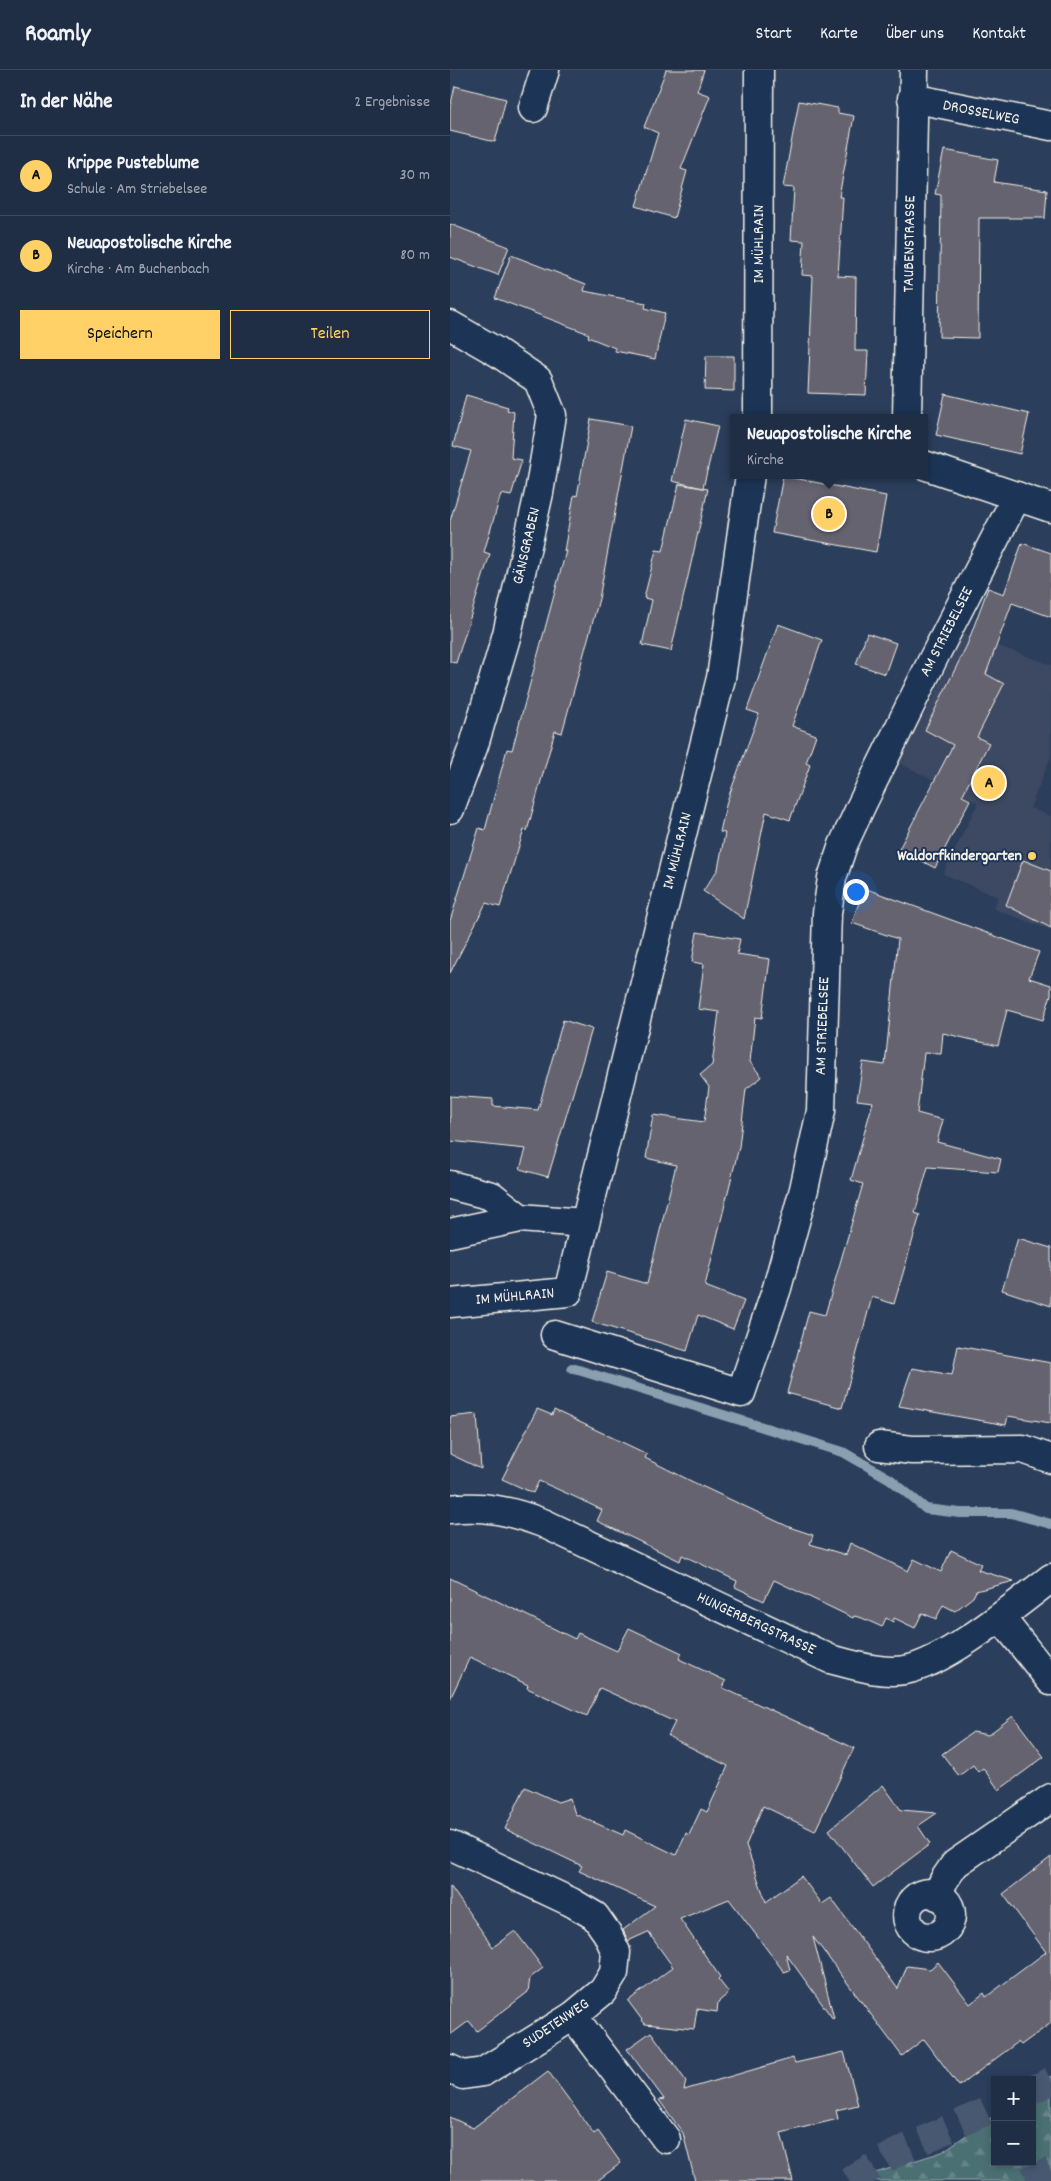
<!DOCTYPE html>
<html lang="de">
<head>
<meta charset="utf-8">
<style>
	body { margin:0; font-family:Dekko,sans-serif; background:#28364c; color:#f1f3f6 }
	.controls { position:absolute; right:15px; bottom:15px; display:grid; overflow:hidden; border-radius:0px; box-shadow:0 2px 8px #0003 }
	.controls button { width:45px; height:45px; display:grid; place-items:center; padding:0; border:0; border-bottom:1px solid #3d4a5e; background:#202e45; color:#f1f3f6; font:25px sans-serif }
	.you { position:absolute; left:405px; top:821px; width:18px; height:18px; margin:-12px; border:4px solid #fff; border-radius:50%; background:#1a73e8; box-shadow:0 0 0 8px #1a73e833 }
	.badge { display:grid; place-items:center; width:32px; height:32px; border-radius:50%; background:#ffd166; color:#111; font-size:16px; font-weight:700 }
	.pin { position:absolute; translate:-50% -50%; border:2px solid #fff; box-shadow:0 1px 5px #0006 }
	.popup { position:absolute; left:280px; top:344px; width:198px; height:65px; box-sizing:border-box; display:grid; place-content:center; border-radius:0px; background:#202e45; filter:drop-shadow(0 1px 4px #0005); font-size:16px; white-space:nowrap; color:#a2a8b3 }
	.popup b { font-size:19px; color:#f1f3f6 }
	.popup::after { content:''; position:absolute; left:50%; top:100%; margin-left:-10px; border:10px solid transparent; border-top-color:#202e45 }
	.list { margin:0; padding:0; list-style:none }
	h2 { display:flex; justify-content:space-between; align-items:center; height:65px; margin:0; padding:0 20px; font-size:21px }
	h2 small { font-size:16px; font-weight:400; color:#a2a8b3 }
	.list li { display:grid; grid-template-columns:32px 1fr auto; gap:15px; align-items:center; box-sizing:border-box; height:80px; padding:0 20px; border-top:1px solid #3d4a5e }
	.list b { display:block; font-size:19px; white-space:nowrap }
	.list p { margin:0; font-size:16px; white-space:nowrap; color:#a2a8b3 }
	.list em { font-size:16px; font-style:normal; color:#a2a8b3 }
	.actions { display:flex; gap:10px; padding:15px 20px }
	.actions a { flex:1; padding:11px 0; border:1px solid #ffd166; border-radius:0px; text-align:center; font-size:18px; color:#ffd166 }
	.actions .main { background:#ffd166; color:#111 }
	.map { position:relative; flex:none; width:601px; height:2111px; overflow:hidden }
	header { display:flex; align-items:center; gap:30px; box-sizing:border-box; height:70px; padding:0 25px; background:#202e45; border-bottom:1px solid #3d4a5e }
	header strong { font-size:24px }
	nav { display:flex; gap:28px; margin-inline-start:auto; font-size:18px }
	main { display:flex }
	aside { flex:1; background:#202e45 }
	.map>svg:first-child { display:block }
	.built { fill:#3c4962 }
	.forest { fill:url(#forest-firs); stroke:#a0b0ae }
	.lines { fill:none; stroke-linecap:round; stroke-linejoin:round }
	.stream { stroke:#8a9fb0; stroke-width:10 }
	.building { fill:#65646f; stroke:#f4f1e8 }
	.highway-tunnel { stroke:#495971; stroke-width:28; stroke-dasharray:28 14; stroke-linecap:butt }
	.minor-casing { stroke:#f4f1e8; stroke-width:31 }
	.minor { stroke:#1d3557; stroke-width:28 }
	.poi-dot { fill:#ffd166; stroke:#1d3557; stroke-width:2 }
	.labels { text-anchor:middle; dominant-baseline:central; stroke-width:4; stroke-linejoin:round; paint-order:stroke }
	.street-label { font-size:16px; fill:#f4f1e8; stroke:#1d3557 }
	.poi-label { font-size:16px; font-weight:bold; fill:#f4f1e8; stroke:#1d3557; text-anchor:end }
</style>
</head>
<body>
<header>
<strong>Roamly</strong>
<nav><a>Start</a><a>Karte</a><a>Über uns</a><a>Kontakt</a></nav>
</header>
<main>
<aside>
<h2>In der Nähe<small>2 Ergebnisse</small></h2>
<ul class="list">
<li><span class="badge">A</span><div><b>Krippe Pusteblume</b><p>Schule · Am Striebelsee</p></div><em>30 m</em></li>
<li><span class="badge">B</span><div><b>Neuapostolische Kirche</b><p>Kirche · Am Buchenbach</p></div><em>80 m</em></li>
</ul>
<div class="actions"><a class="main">Speichern</a><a>Teilen</a></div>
</aside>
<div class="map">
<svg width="601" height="2111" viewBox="0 0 601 2111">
	<defs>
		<pattern id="forest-firs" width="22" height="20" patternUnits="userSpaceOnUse" patternTransform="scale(1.25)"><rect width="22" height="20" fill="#4b7073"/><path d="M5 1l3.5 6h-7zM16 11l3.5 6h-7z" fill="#668587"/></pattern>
	</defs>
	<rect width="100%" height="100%" fill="#2b3e5c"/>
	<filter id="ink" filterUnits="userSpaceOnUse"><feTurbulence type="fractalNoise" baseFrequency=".02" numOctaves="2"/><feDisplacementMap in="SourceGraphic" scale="10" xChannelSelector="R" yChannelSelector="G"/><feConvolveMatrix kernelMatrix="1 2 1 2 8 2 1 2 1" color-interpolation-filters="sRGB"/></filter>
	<g filter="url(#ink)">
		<path class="built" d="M 513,563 L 601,595 L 601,687 L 580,738 L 601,746 L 601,860 L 544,839 L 548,827 L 493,804 L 528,733 L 448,692 L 484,626 Z"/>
		<path class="forest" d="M 601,2006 L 601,2111 L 400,2111 L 492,2082 L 545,2045 L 545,2092 L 582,2092 L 582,2019 Z"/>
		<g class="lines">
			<path class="stream" d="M 122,1298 L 393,1382 L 440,1409 L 476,1439 L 510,1443 L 561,1443 L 601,1454"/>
		</g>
		<g class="building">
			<path d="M 216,0 L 254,0 L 247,21 L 260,26 L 231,99 L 237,101 L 224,148 L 186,136 L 208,63 L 194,57 Z"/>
			<path d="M 5,16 L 56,29 L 45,72 L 0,61 L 0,38 Z"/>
			<path d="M 349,31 L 388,38 L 388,43 L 404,46 L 389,127 L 393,127 L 388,206 L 406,207 L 405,281 L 418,281 L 416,325 L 358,323 L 363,206 L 352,205 L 354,171 L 341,170 L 344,118 L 333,117 Z"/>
			<path d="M 494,80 L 548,90 L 544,112 L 597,120 L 595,148 L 529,148 L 528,268 L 489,267 L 491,125 L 485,124 Z"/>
			<path d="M 0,154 L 59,177 L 48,205 L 0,187 Z"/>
			<path d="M 61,185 L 136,214 L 134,221 L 196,233 L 195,238 L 215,243 L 205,289 L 165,281 L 165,278 L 138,267 L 139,264 L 45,228 Z"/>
			<path d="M 256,286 L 284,286 L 284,321 L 255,320 Z"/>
			<path d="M 495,324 L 579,344 L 570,384 L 486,365 Z"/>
			<path d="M 16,325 L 58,337 L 57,340 L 64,342 L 61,388 L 72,390 L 61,426 L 51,424 L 34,482 L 40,484 L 6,593 L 0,592 L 0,451 L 21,381 L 3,376 Z"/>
			<path d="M 141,349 L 181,356 L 149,529 L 112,663 L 105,661 L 77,761 L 74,760 L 50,837 L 36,833 L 0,903 L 0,851 L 29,758 L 35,760 L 57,679 L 62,680 L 116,481 L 114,481 L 124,425 L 127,426 Z"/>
			<path d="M 236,349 L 268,356 L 253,418 L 222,411 Z"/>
			<path d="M 333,406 L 436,426 L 426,482 L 322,463 Z"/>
			<path d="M 229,414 L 258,419 L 221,581 L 192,575 L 202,530 L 194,528 L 206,480 L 213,481 Z"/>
			<path d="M 572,473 L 601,483 L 601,547 L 562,533 L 536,604 L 554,614 L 527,667 L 539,673 L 512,726 L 520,730 L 485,798 L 449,779 L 503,675 L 475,660 L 517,575 L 538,518 L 554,524 Z"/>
			<path d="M 328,554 L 372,570 L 342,656 L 366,665 L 356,693 L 360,695 L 340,750 L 316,742 L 294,849 L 253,821 L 268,799 L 275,763 L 270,762 L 277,731 L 309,644 L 297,640 Z"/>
			<path d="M 417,563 L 446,573 L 435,604 L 406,594 Z"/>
			<path d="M 573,790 L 601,801 L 601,858 L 556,835 Z"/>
			<path d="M 414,818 L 589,882 L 579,908 L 601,915 L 601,925 L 593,950 L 557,940 L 548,976 L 493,963 L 491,984 L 474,983 L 467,1043 L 493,1050 L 487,1072 L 551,1089 L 548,1102 L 478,1097 L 465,1143 L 470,1145 L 444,1234 L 422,1227 L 392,1338 L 337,1323 L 359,1241 L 375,1245 L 413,1114 L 401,1110 L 423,1032 L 407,1030 L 413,992 L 435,995 L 448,869 L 402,853 Z"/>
			<path d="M 247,862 L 290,869 L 287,884 L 320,889 L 312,948 L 305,947 L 300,992 L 312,1007 L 296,1019 L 289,1077 L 255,1216 L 294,1231 L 283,1259 L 248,1245 L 237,1281 L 142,1252 L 157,1202 L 197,1214 L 226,1095 L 196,1088 L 203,1045 L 254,1052 L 259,1017 L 250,1005 L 262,995 L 269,942 L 248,939 L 254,894 L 242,892 Z"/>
			<path d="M 113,950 L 142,959 L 98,1107 L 70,1099 L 76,1079 L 0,1071 L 0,1026 L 43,1029 L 43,1036 L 88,1040 Z"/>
			<path d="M 568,1168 L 601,1178 L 601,1236 L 552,1220 Z"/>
			<path d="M 508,1276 L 601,1293 L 601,1353 L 558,1346 L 556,1355 L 449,1336 L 462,1298 L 502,1305 Z"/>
			<path d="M 87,1339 L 102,1345 L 104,1340 L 197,1384 L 195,1388 L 245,1413 L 339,1457 L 363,1465 L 360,1474 L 396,1485 L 400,1473 L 458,1501 L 464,1489 L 491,1502 L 501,1480 L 531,1494 L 528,1500 L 564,1511 L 526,1521 L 523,1527 L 505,1541 L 493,1535 L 486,1549 L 472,1543 L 465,1558 L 444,1548 L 443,1552 L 436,1548 L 432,1557 L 412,1548 L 404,1546 L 403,1548 L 324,1510 L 314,1531 L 285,1517 L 287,1511 L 232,1485 L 230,1491 L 147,1451 L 152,1440 L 125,1427 L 89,1411 L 83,1423 L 52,1409 Z"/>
			<path d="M 27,1344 L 31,1399 L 0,1384 L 0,1347 Z"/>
			<path d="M 0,1508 L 125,1569 L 128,1563 L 167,1581 L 179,1558 L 232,1583 L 229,1589 L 276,1611 L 273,1618 L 404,1678 L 365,1761 L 313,1736 L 296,1775 L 316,1832 L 351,1806 L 372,1834 L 381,1828 L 448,1919 L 457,1896 L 480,1899 L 488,1892 L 520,1934 L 534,1923 L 536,1927 L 596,1882 L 553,1824 L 601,1787 L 601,1953 L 571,1975 L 568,1972 L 509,2016 L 474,1969 L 452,1986 L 363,1867 L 384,1948 L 383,1949 L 336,1884 L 340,1900 L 334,1902 L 279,1829 L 230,1849 L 270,1907 L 268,1909 L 279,1923 L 268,1932 L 267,1942 L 247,1939 L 244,1959 L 195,1954 L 178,1931 L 223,1897 L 198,1862 L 178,1871 L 173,1860 L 205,1836 L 129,1801 L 132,1796 L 55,1759 L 75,1717 L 108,1732 L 120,1728 L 125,1744 L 173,1765 L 175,1760 L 226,1785 L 236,1763 L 239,1765 L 251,1739 L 257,1742 L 278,1696 L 218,1666 L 225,1652 L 150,1618 L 137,1646 L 77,1618 L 78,1615 L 20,1587 L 0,1629 Z"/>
			<path d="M 563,1646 L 594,1687 L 549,1720 L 533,1698 L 528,1702 L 523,1695 L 509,1706 L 492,1684 L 523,1662 L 538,1665 Z"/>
			<path d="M 433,1715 L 451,1740 L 487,1743 L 468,1756 L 480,1774 L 423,1817 L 379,1760 Z"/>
			<path d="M 0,1816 L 43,1877 L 65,1861 L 93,1898 L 80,1908 L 78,1922 L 27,1961 L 19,1951 L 0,1965 Z"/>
			<path d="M 201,1962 L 236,2011 L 234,2020 L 343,1988 L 345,1993 L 394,1982 L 408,2035 L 386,2040 L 388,2049 L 331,2063 L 343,2111 L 245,2111 L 233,2063 L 209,2030 L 214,2029 L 177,1979 Z"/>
			<path d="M 98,2001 L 144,2064 L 148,2061 L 171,2093 L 147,2111 L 0,2111 L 0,2047 L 23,2058 Z"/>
		</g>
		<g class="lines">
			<g class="highway-tunnel">
				<path d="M 582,2020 L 601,2011"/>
				<path d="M 399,2111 L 446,2083 L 545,2037"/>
				<path d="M 577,2111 L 601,2101"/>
			</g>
			<g class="minor-casing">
				<g id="minor">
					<path d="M 462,28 L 601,56"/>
					<path d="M 83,38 L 95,0"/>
					<path d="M 0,255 L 47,282 L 88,310 L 102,345 L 89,423 L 57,564 L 24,675 L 0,739"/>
					<path d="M 308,348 L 309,0"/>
					<path d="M 457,348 L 464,0"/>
					<path d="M 474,395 L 601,438"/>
					<path d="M 0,1115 L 42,1126 L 70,1148"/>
					<path d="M 0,1163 L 70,1148 L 134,1153"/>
					<path d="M 0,1233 L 118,1222 L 271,608 L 300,405"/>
					<path d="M 105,1265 L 291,1323 L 327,1218 L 354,1119 L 371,1041 L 377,843 L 382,808 L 393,775 L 412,734 L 483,589 L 567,426"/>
					<path d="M 429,1376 L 462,1380 L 573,1379 L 601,1389"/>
					<path d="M 0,1439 C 35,1435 60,1441 93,1453 L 380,1589 C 403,1595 431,1604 455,1600 C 496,1593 567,1534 601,1508"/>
					<path d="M 551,1548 L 601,1611"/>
					<path d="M 0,1775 L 121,1832 L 145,1846 L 157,1863 L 166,1882 L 164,1903 L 153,1921 L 123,1946 L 33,2002 L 13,2005 L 0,1999"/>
					<circle cx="479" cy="1845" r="22"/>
					<path d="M 487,1826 L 494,1810 L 505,1794 L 601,1728"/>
					<path d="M 123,1946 L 216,2069"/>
				</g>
			</g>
			<use href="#minor" class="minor"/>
		</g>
	</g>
	<circle class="poi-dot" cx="582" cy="786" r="5"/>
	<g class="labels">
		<g class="street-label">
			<text transform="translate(531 43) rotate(11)">DROSSELWEG</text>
			<text transform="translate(309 174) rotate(-90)">IM MÜHLRAIN</text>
			<text transform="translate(460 174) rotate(-89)">TAUBENSTRASSE</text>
			<text transform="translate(77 476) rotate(-77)">GÄNSGRABEN</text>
			<text transform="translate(497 562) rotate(-63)">AM STRIEBELSEE</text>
			<text transform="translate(228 781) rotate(-76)">IM MÜHLRAIN</text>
			<text transform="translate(373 956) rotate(-88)">AM STRIEBELSEE</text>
			<text transform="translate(65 1227) rotate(-5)">IM MÜHLRAIN</text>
			<text transform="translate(306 1554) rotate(25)">HUNGERBERGSTRASSE</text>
			<text transform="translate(106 1954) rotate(-34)">SUDETENWEG</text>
		</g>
		<g class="poi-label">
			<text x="572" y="786">Waldorfkindergarten</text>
		</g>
	</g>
</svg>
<div class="controls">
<button>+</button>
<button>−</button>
</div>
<div class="you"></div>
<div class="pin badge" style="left:539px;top:713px">A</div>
<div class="pin badge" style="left:379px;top:444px">B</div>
<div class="popup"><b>Neuapostolische Kirche</b>Kirche</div>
</div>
</main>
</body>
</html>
